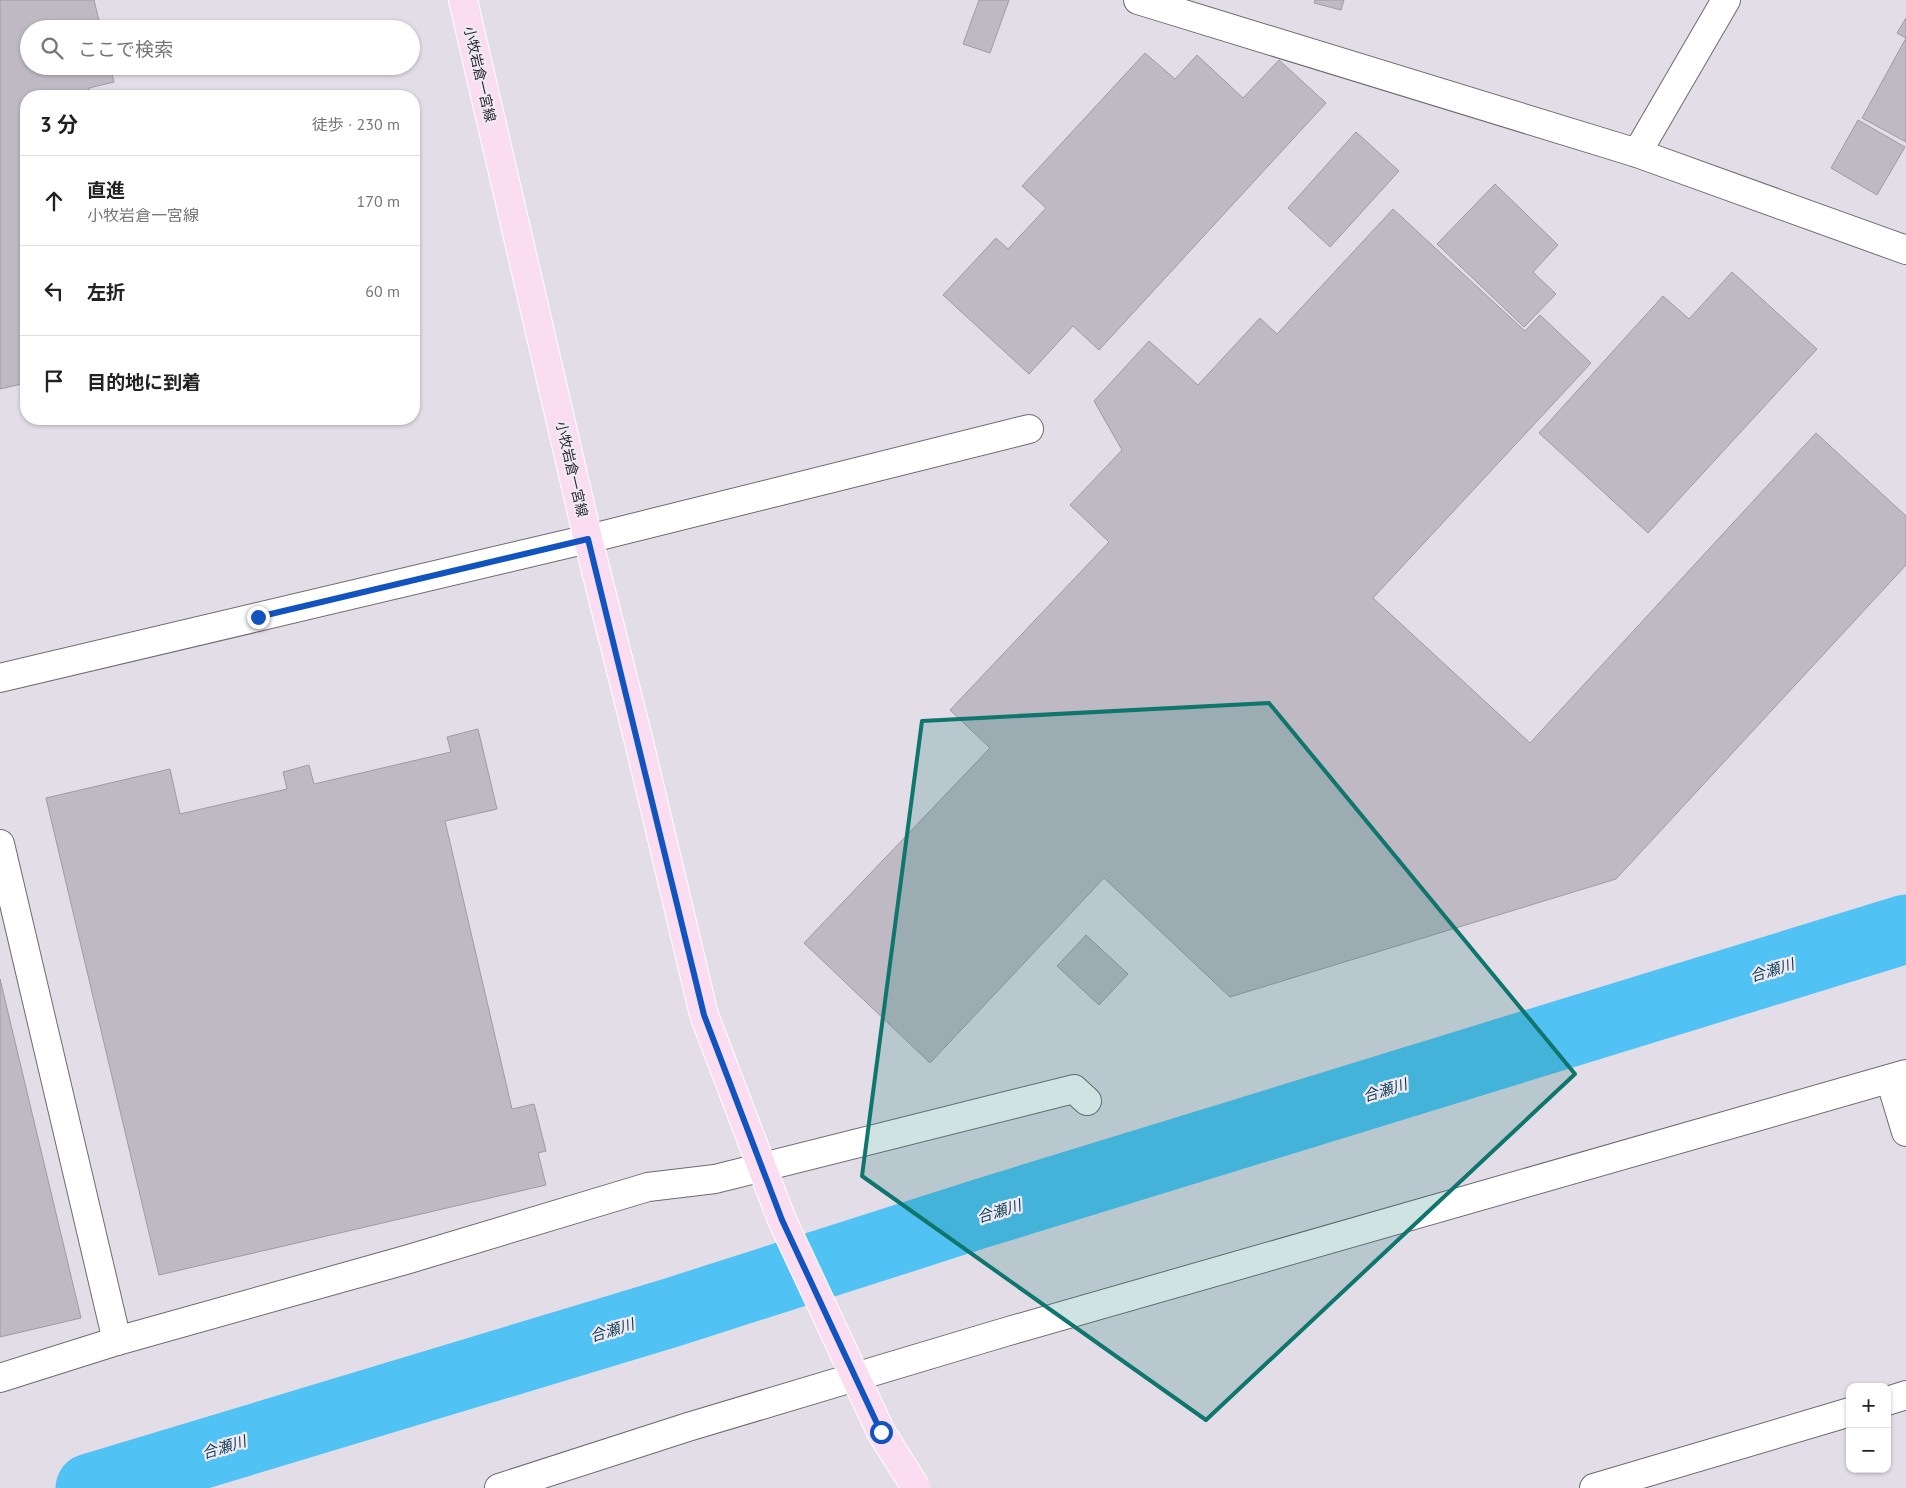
<!DOCTYPE html>
<html lang="ja">
<head>
<meta charset="utf-8">
<style>
	body { margin:0; font-family:"PT Sans","Noto Sans JP",sans-serif; background:#f6f6f6; color:#222 }
	.controls { position:absolute; right:15px; bottom:15px; display:grid; overflow:hidden; border-radius:10px; box-shadow:0 1px 4px #0004 }
	.controls button { width:45px; height:45px; display:grid; place-items:center; padding:0; border:0; border-bottom:1px solid #e0e0e0; background:#fff; color:#222; font:25px sans-serif }
	.stop { position:absolute; width:15px; height:15px; margin:-11px; border:4px solid #1254bf; border-radius:50%; background:#fff }
	.stop.end { background:#1254bf; border-color:#fff; box-shadow:0 1px 5px #0008 }
	.list { margin:0; padding:0; list-style:none }
	h2 { display:flex; justify-content:space-between; align-items:center; height:65px; margin:0; padding:0 20px; font-size:21px }
	h2 small { font-size:16px; font-weight:400; color:#767676 }
	.list li { display:grid; grid-template-columns:32px 1fr auto; gap:15px; align-items:center; box-sizing:border-box; height:90px; padding:0 20px; border-top:1px solid #e0e0e0 }
	.list b { display:block; font-size:19px; white-space:nowrap }
	.list p { margin:0; font-size:16px; white-space:nowrap; color:#767676 }
	.list em { font-size:16px; font-style:normal; color:#767676 }
	.icon { flex:none; width:28px; height:28px; fill:none; stroke:currentColor; stroke-width:2; stroke-linecap:round; stroke-linejoin:round }
	.map { position:relative; flex:none; width:1906px; height:1488px; overflow:hidden }
	.search { position:absolute; background:#fff; box-shadow:0 1px 4px #0004; left:20px; top:20px; width:400px; height:55px; display:flex; align-items:center; gap:12px; box-sizing:border-box; padding:0 18px; border-radius:28px; color:#767676; font-size:19px }
	.panel { position:absolute; background:#fff; box-shadow:0 1px 4px #0004; left:20px; top:90px; width:400px; height:335px; border-radius:20px }
	.map>svg:first-child { display:block }
	.lines { fill:none; stroke-linecap:round; stroke-linejoin:round }
	.river { stroke:#51c2f4; stroke-width:69 }
	.building { fill:#bfb9c3; stroke:#a09aa4 }
	.minor-casing { stroke:#6e6972; stroke-width:30 }
	.major-casing { stroke:#fff; stroke-width:30 }
	.minor { stroke:#fff; stroke-width:28 }
	.major { stroke:#faddf0; stroke-width:28 }
	.major-bridge-casing { stroke:#fff; stroke-width:30; stroke-linecap:butt }
	.major-bridge { stroke:#faddf0; stroke-width:28 }
	.route { stroke:#1254bf; stroke-width:6 }
	.marked { fill:#0f766e; fill-opacity:0.2; stroke:#0f766e; stroke-width:4; stroke-linejoin:round }
	.labels { text-anchor:middle; dominant-baseline:central; stroke-width:4.5; stroke-linejoin:round; paint-order:stroke }
	.street-label { font-size:14px; fill:#2b282c; stroke:#f0eaf4 }
	.water-label { font-size:15px; font-style:italic; fill:#093c50; stroke:#f0eaf4 }
</style>
</head>
<body>
<div class="map">
<svg width="1906" height="1488" viewBox="0 0 1906 1488">
	<rect width="100%" height="100%" fill="#e3dde7"/>
	<g class="lines">
		<path class="river" d="M 90,1488 L 670,1313 L 976,1215 L 1906,929"/>
	</g>
	<g class="building">
		<path d="M 0,0 L 94,0 L 101,29 L 29,29 L 29,66 L 110,66 L 114,82 L 89,88 L 91,96 L 26,96 L 26,383 L 0,389 Z"/>
		<path d="M 979,0 L 1009,0 L 990,53 L 963,44 Z"/>
		<path d="M 1315,0 L 1344,0 L 1341,10 L 1314,3 Z"/>
		<path d="M 1906,18 L 1906,142 L 1862,118 L 1906,38 L 1897,33 Z"/>
		<path d="M 1145,53 L 1175,79 L 1197,55 L 1243,98 L 1279,60 L 1326,103 L 1099,350 L 1073,326 L 1029,374 L 943,295 L 996,238 L 1008,249 L 1046,208 L 1022,186 Z"/>
		<path d="M 1858,120 L 1905,147 L 1877,195 L 1831,168 Z"/>
		<path d="M 1356,132 L 1399,171 L 1330,247 L 1288,208 Z"/>
		<path d="M 1495,184 L 1558,245 L 1533,272 L 1556,294 L 1524,327 L 1437,244 Z"/>
		<path d="M 1393,209 L 1525,331 L 1540,315 L 1591,363 L 1373,598 L 1530,743 L 1816,433 L 1906,516 L 1906,565 L 1616,879 L 1230,997 L 1104,878 L 930,1063 L 804,943 L 990,748 L 950,710 L 1109,542 L 1070,505 L 1122,450 L 1094,401 L 1149,341 L 1198,385 L 1260,318 L 1277,334 Z"/>
		<path d="M 1732,272 L 1817,349 L 1648,533 L 1539,433 L 1663,296 L 1689,319 Z"/>
		<path d="M 478,729 L 497,809 L 445,821 L 512,1109 L 534,1104 L 546,1151 L 538,1153 L 546,1185 L 159,1275 L 46,798 L 170,769 L 180,814 L 287,789 L 283,772 L 309,765 L 314,784 L 451,752 L 447,737 Z"/>
		<path d="M 1086,935 L 1128,974 L 1099,1005 L 1057,966 Z"/>
		<path d="M 0,979 L 81,1318 L 0,1337 Z"/>
	</g>
	<g class="lines">
		<g class="minor-casing">
			<g id="minor">
				<path d="M 1138,0 L 1637,153 L 1906,250"/>
				<path d="M 1637,153 L 1726,0"/>
				<path d="M 0,678 L 588,539 L 1029,429"/>
				<path d="M 0,844 L 117,1341"/>
				<path d="M 1890,1079 L 1906,1132"/>
				<path d="M 0,1378 L 117,1341 L 409,1259 L 648,1187 L 715,1179 L 1074,1089 L 1087,1101"/>
				<path d="M 1887,1401 L 1906,1395"/>
				<path d="M 499,1488 L 688,1427 L 1002,1333 L 1906,1074"/>
				<path d="M 1594,1488 L 1850,1412"/>
			</g>
		</g>
		<g class="major-casing">
			<path id="major" d="M 463,0 L 588,539 L 640,746"/>
		</g>
		<use href="#minor" class="minor"/>
		<use href="#major" class="major"/>
		<g class="major-bridge-casing">
			<path id="major-bridge" d="M 640,746 L 704,1015 L 782,1220 L 881,1432 L 916,1488"/>
		</g>
		<use href="#major-bridge" class="major-bridge"/>
	</g>
	<g class="lines">
		<path class="route" d="M 258,617 L 588,539 L 704,1015 L 782,1220 L 881,1432"/>
	</g>
	<path class="marked" d="M 1269,703 L 1575,1074 L 1206,1420 L 862,1176 L 922,721 Z"/>
	<g class="labels">
		<g class="street-label">
			<text transform="translate(480 74) rotate(77)">小牧岩倉一宮線</text>
			<text transform="translate(572 469) rotate(77)">小牧岩倉一宮線</text>
		</g>
		<g class="water-label">
			<text transform="translate(1772 970) rotate(-17)">合瀬川</text>
			<text transform="translate(1385 1090) rotate(-17)">合瀬川</text>
			<text transform="translate(999 1211) rotate(-17)">合瀬川</text>
			<text transform="translate(612 1330) rotate(-17)">合瀬川</text>
			<text transform="translate(224 1447) rotate(-17)">合瀬川</text>
		</g>
	</g>
</svg>
<div class="controls">
<button>+</button>
<button>−</button>
</div>
<div class="stop" style="left:881px;top:1432px"></div>
<div class="stop end" style="left:258px;top:617px"></div>
<div class="search"><svg class="icon" aria-label="search" viewBox="0 0 24 24"><circle cx="10" cy="10" r="6"/><path d="M15 15l6 6"/></svg>ここで検索</div>
<section class="panel">
<h2>3 分<small>徒歩 · 230 m</small></h2>
<ul class="list">
<li><svg class="icon" aria-label="ahead" viewBox="0 0 24 24"><path d="M12 20V5M6 11l6-6 6 6"/></svg><div><b>直進</b><p>小牧岩倉一宮線</p></div><em>170 m</em></li>
<li><svg class="icon" aria-label="left" viewBox="0 0 24 24"><path d="M17 20v-9H6M10 6l-5 5 5 5"/></svg><div><b>左折</b></div><em>60 m</em></li>
<li><svg class="icon" aria-label="arrive" viewBox="0 0 24 24"><path d="M6 21V4h12l-3 4 3 4H6"/></svg><div><b>目的地に到着</b></div></li>
</ul>
</section>
</div>
</body>
</html>
